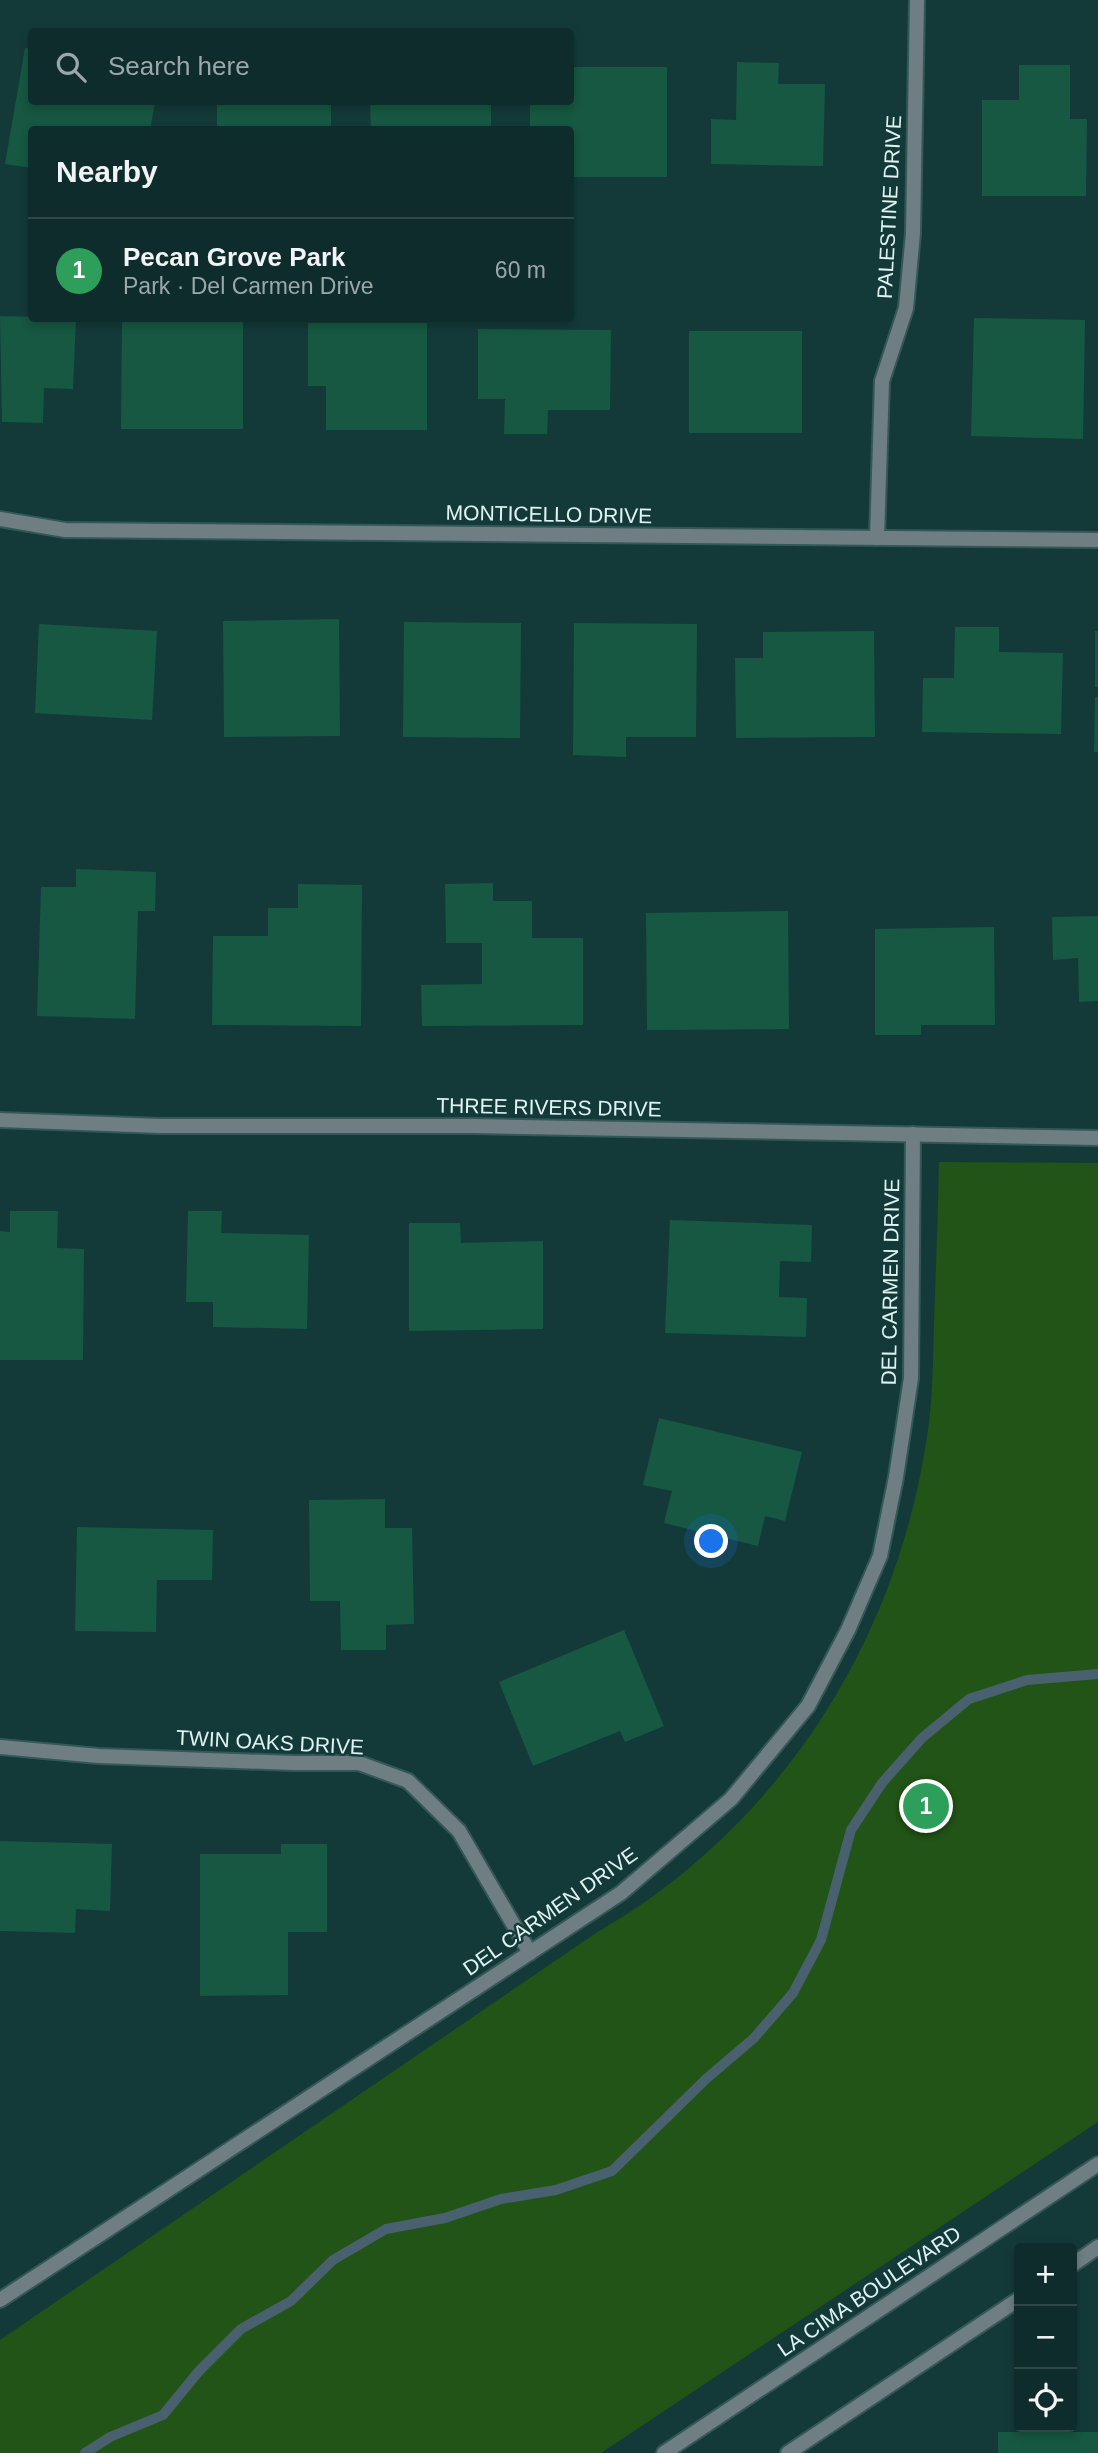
<!DOCTYPE html>
<html lang="en">
<head>
<meta charset="utf-8">
<style>
	body { margin:0; font-family:Arial,sans-serif; background:#1c3837; color:#f1f3f6 }
	.controls { position:absolute; right:21px; bottom:21px; display:grid; overflow:hidden; border-radius:7px; box-shadow:0 4px 10px #0003 }
	.controls button { width:63px; height:63px; display:grid; place-items:center; padding:0; border:0; border-bottom:2px solid #2e4847; background:#0e2c2b; color:#f1f3f6; font:35px sans-serif }
	.you { position:absolute; left:712px; top:1542px; width:24px; height:24px; margin:-18px; border:5px solid #fff; border-radius:50%; background:#1a73e8; box-shadow:0 0 0 10px #1a73e833 }
	.badge { display:grid; place-items:center; width:46px; height:46px; border-radius:50%; background:#f9a04d; color:#fff; font-size:23px; font-weight:700 }
	.pin { position:absolute; translate:-50% -50%; border:4px solid #fff; box-shadow:0 2px 7px #0006 }
	.list { margin:0; padding:0; list-style:none }
	h2 { display:flex; justify-content:space-between; align-items:center; height:91px; margin:0; padding:0 28px; font-size:30px }
	h2 small { font-size:23px; font-weight:400; color:#9ba7a9 }
	.list li { display:grid; grid-template-columns:46px 1fr auto; gap:21px; align-items:center; box-sizing:border-box; height:105px; padding:0 28px; border-top:2px solid #2e4847 }
	.list b { display:block; font-size:26px; white-space:nowrap }
	.list p { margin:0; font-size:23px; white-space:nowrap; color:#9ba7a9 }
	.list em { font-size:23px; font-style:normal; color:#9ba7a9 }
	.icon { flex:none; width:38px; height:38px; fill:none; stroke:currentColor; stroke-width:2; stroke-linecap:round; stroke-linejoin:round }
	.map { position:relative; flex:none; width:1098px; height:2453px; overflow:hidden }
	.search { position:absolute; background:#0e2c2b; box-shadow:0 4px 10px #0003; left:28px; top:28px; width:546px; height:77px; display:flex; align-items:center; gap:18px; box-sizing:border-box; padding:0 24px; border-radius:7px; color:#9ba7a9; font-size:26px }
	.panel { position:absolute; background:#0e2c2b; box-shadow:0 4px 10px #0003; left:28px; top:126px; width:546px; height:196px; border-radius:7px }
	.map>svg:first-child { display:block }
	.green { fill:#215416 }
	.lines { fill:none; stroke-linecap:round; stroke-linejoin:round }
	.stream { stroke:#49606e; stroke-width:10 }
	.building { fill:#165842 }
	.minor-casing { stroke:#335857; stroke-width:18 }
	.tertiary-casing { stroke:#335857; stroke-width:18 }
	.minor { stroke:#6f7e83; stroke-width:14 }
	.tertiary { stroke:#6f7e83; stroke-width:14 }
	.labels { text-anchor:middle; dominant-baseline:central; stroke-width:5; stroke-linejoin:round; paint-order:stroke }
	.street-label { font-size:21px; fill:#def3f2; stroke:#133a39 }
</style>
</head>
<body>
<div class="map">
<svg width="1098" height="2453" viewBox="0 0 1098 2453">
	<rect width="100%" height="100%" fill="#133a39"/>
	<path class="green" d="M 939,1162 L 1098,1163 L 1098,2122 L 601,2453 L 0,2453 L 0,2340 L 596,1933 C 612,1923 629,1913 645,1902 C 801,1792 899,1624 927,1437 C 933,1398 933,1359 934,1321 C 936,1268 938,1215 939,1162 Z"/>
	<g class="lines">
		<path class="stream" d="M 85,2453 L 110,2437 L 163,2415 L 199,2371 L 241,2329 L 291,2301 L 333,2260 L 386,2229 L 445,2218 L 501,2199 L 556,2190 L 612,2171 L 706,2079 L 754,2038 L 793,1993 L 821,1940 L 851,1830 L 882,1783 L 922,1738 L 969,1699 L 1027,1680 L 1098,1674"/>
	</g>
	<g class="building">
		<path d="M 25,48 L 32,49 L 32,102 L 155,102 L 150,130 L 32,130 L 32,168 L 5,164 Z"/>
		<path d="M 737,62 L 779,63 L 778,84 L 825,84 L 823,166 L 711,164 L 711,119 L 736,120 Z"/>
		<path d="M 1019,65 L 1070,65 L 1070,119 L 1087,119 L 1086,196 L 982,196 L 982,100 L 1019,100 Z"/>
		<path d="M 570,67 L 667,67 L 667,177 L 570,177 L 570,130 L 530,130 L 530,102 L 570,102 Z"/>
		<rect x="217" y="102" width="114" height="28"/>
		<path d="M 370,102 L 491,102 L 491,130 L 371,130 Z"/>
		<path d="M 0,316 L 76,318 L 73,389 L 44,388 L 43,423 L 2,422 Z"/>
		<path d="M 122,318 L 243,318 L 243,429 L 121,429 Z"/>
		<path d="M 974,318 L 1085,320 L 1083,439 L 971,436 Z"/>
		<path d="M 308,323 L 427,323 L 427,430 L 326,430 L 326,386 L 308,386 Z"/>
		<path d="M 478,329 L 611,330 L 610,410 L 548,410 L 547,434 L 504,434 L 505,399 L 478,399 Z"/>
		<rect x="689" y="331" width="113" height="102"/>
		<path d="M 339,619 L 340,736 L 224,737 L 223,621 Z"/>
		<path d="M 404,622 L 521,623 L 520,738 L 403,737 Z"/>
		<path d="M 574,623 L 697,624 L 696,737 L 626,737 L 626,757 L 573,755 Z"/>
		<path d="M 39,624 L 157,631 L 152,720 L 35,713 Z"/>
		<path d="M 955,627 L 999,627 L 999,652 L 1063,653 L 1061,734 L 922,732 L 923,678 L 954,678 Z"/>
		<path d="M 874,631 L 875,737 L 736,738 L 735,658 L 763,658 L 763,632 Z"/>
		<rect x="1095" y="631" width="3" height="56"/>
		<path d="M 1095,697 L 1098,697 L 1098,752 L 1094,752 Z"/>
		<path d="M 76,869 L 156,872 L 155,911 L 138,911 L 135,1019 L 37,1016 L 41,887 L 76,887 Z"/>
		<path d="M 493,883 L 493,901 L 532,901 L 532,938 L 583,938 L 583,1025 L 422,1026 L 421,985 L 482,984 L 482,943 L 446,943 L 445,884 Z"/>
		<path d="M 298,884 L 362,885 L 361,1026 L 212,1025 L 213,936 L 268,936 L 268,908 L 298,908 Z"/>
		<path d="M 788,911 L 789,1029 L 647,1030 L 646,913 Z"/>
		<path d="M 1098,916 L 1098,1001 L 1079,1002 L 1078,958 L 1053,960 L 1052,917 Z"/>
		<path d="M 994,927 L 995,1025 L 921,1025 L 921,1035 L 875,1035 L 875,929 Z"/>
		<path d="M 10,1211 L 58,1211 L 57,1248 L 84,1249 L 83,1360 L 0,1360 L 0,1231 L 10,1232 Z"/>
		<path d="M 188,1211 L 222,1211 L 221,1233 L 309,1235 L 307,1329 L 213,1327 L 213,1302 L 186,1302 Z"/>
		<path d="M 670,1220 L 812,1225 L 811,1262 L 780,1261 L 779,1297 L 807,1298 L 806,1337 L 665,1333 Z"/>
		<path d="M 409,1223 L 460,1223 L 461,1243 L 543,1241 L 543,1329 L 409,1331 Z"/>
		<path d="M 659,1418 L 802,1452 L 785,1521 L 765,1516 L 758,1546 L 664,1523 L 672,1491 L 643,1485 Z"/>
		<path d="M 385,1499 L 385,1528 L 412,1528 L 414,1624 L 386,1625 L 386,1650 L 341,1650 L 340,1601 L 310,1601 L 309,1500 Z"/>
		<path d="M 77,1527 L 213,1530 L 212,1580 L 157,1580 L 156,1632 L 75,1631 Z"/>
		<path d="M 624,1630 L 664,1726 L 625,1742 L 620,1731 L 533,1766 L 499,1682 Z"/>
		<path d="M 0,1841 L 112,1844 L 110,1911 L 76,1909 L 75,1933 L 0,1931 Z"/>
		<path d="M 281,1844 L 327,1844 L 327,1932 L 288,1932 L 288,1995 L 200,1996 L 200,1854 L 281,1854 Z"/>
		<rect x="998" y="2432" width="100" height="21"/>
	</g>
	<g class="lines">
		<g class="minor-casing">
			<g id="minor">
				<path d="M 0,519 L 65,530 L 1098,540"/>
				<path d="M 877,538 L 882,381 L 906,308 L 913,233 L 917,0"/>
				<path d="M 0,1120 L 160,1126 L 474,1126 L 1098,1138"/>
				<path d="M 0,1747 L 99,1756 L 294,1763 L 359,1763 L 408,1781 L 459,1831 L 530,1953"/>
				<path d="M 0,2300 L 621,1893 L 731,1799 L 808,1706 L 848,1630 L 880,1556 L 896,1477 L 911,1378 L 913,1134"/>
			</g>
		</g>
		<g class="tertiary-casing">
			<g id="tertiary">
				<path d="M 1072,2265 L 1098,2247"/>
				<path d="M 664,2453 L 1098,2164"/>
				<path d="M 788,2453 L 1019,2299"/>
			</g>
		</g>
		<use href="#minor" class="minor"/>
		<use href="#tertiary" class="tertiary"/>
	</g>
	<g class="labels">
		<g class="street-label">
			<text transform="translate(889 207) rotate(-87)">PALESTINE DRIVE</text>
			<text transform="translate(549 514) rotate(1)">MONTICELLO DRIVE</text>
			<text transform="translate(549 1107) rotate(1)">THREE RIVERS DRIVE</text>
			<text transform="translate(890 1282) rotate(-89)">DEL CARMEN DRIVE</text>
			<text transform="translate(270 1742) rotate(3)">TWIN OAKS DRIVE</text>
			<text transform="translate(550 1911) rotate(-35)">DEL CARMEN DRIVE</text>
			<text transform="translate(869 2291) rotate(-34)">LA CIMA BOULEVARD</text>
		</g>
	</g>
</svg>
<div class="controls">
<button>+</button>
<button>−</button>
<button><svg class="icon" aria-label="locate" viewBox="0 0 24 24"><circle cx="12" cy="12" r="6"/><path d="M12 2v4M12 18v4M2 12h4M18 12h4"/></svg></button>
</div>
<div class="you"></div>
<div class="pin badge" style="left:926px;top:1806px;background:#2e9e5b">1</div>
<div class="search"><svg class="icon" aria-label="search" viewBox="0 0 24 24"><circle cx="10" cy="10" r="6"/><path d="M15 15l6 6"/></svg>Search here</div>
<section class="panel">
<h2>Nearby<small></small></h2>
<ul class="list">
<li><span class="badge" style="background:#2e9e5b">1</span><div><b>Pecan Grove Park</b><p>Park · Del Carmen Drive</p></div><em>60 m</em></li>
</ul>
</section>
</div>
</body>
</html>
